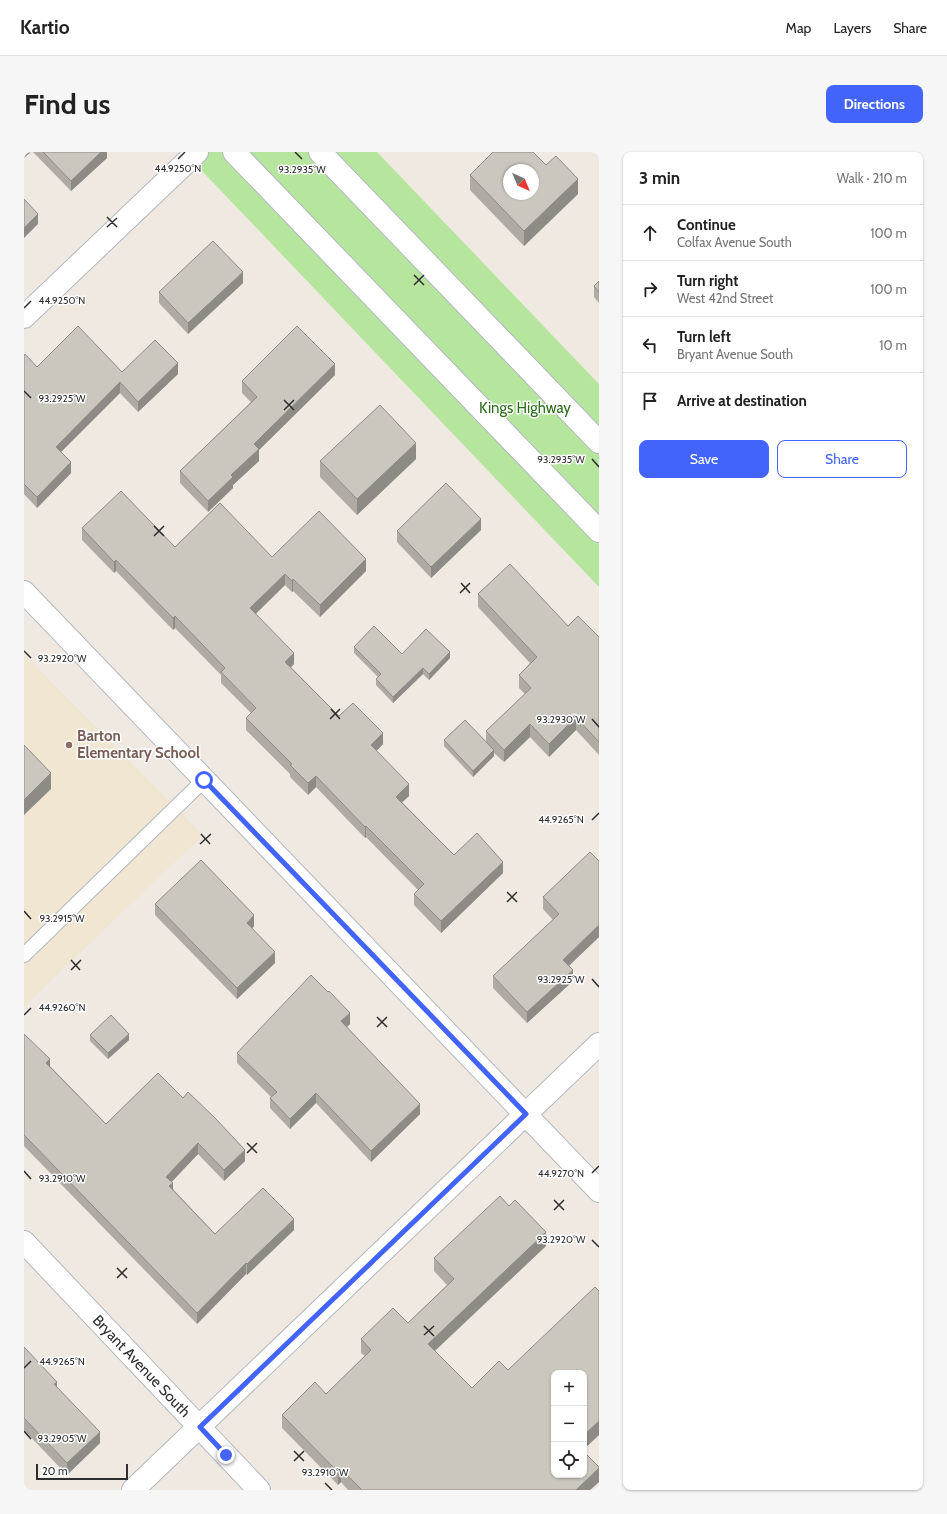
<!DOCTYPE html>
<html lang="en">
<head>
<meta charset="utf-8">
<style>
	body { margin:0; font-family:Cabin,sans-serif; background:#f6f6f6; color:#222 }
	.controls { position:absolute; right:12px; bottom:12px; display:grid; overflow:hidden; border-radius:8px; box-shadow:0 1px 3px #0004 }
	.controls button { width:36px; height:36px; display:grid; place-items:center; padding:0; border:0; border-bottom:1px solid #e0e0e0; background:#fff; color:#222; font:20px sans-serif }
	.compass { position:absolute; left:479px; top:12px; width:36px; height:36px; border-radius:50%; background:#fff; box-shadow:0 1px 3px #0004; rotate:136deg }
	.scale { position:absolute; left:12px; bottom:10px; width:92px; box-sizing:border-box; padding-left:4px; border:2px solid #2e2e2e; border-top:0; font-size:11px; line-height:14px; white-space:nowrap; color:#2e2e2e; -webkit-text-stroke:3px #fff; paint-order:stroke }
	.stop { position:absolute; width:12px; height:12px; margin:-9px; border:3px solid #4264fb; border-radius:50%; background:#fff }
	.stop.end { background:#4264fb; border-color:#fff; box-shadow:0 1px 4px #0008 }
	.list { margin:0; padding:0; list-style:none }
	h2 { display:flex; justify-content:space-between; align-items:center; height:52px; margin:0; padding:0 16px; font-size:17px }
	h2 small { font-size:13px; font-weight:400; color:#767676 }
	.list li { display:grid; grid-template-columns:26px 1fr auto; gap:12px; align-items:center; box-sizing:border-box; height:56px; padding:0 16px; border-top:1px solid #e0e0e0 }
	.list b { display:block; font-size:15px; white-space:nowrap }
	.list p { margin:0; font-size:13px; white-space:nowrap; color:#767676 }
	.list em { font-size:13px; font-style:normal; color:#767676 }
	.actions { display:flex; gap:8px; padding:12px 16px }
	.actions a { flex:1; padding:9px 0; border:1px solid #4264fb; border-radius:8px; text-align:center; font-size:14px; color:#4264fb }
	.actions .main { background:#4264fb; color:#fff }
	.icon { flex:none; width:22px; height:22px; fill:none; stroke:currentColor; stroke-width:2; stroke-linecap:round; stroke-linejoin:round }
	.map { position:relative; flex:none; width:575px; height:1338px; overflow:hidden; border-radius:8px }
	header { display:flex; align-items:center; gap:24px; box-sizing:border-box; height:56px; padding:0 20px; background:#fff; border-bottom:1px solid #e0e0e0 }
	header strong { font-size:19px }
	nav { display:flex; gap:22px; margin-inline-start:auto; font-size:14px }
	.intro { display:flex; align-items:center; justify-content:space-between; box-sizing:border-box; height:96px; padding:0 24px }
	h1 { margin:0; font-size:28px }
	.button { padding:10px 18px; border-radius:8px; background:#4264fb; color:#fff; font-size:14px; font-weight:700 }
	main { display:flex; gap:24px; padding:0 24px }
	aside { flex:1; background:#fff; border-radius:8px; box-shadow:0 1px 3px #0004 }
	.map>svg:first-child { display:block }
	.education { fill:#f0e6d1 }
	.green { fill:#b6e59e }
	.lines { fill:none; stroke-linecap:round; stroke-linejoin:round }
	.lane-casing { stroke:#b4b7c1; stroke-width:16 }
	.street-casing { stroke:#b4b7c1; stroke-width:24 }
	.secondary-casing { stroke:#b4b7c1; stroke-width:24 }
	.lane { stroke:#fff; stroke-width:14 }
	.street { stroke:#fff; stroke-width:22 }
	.secondary { stroke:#fff; stroke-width:22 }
	.wall { fill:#afaba4 }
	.shaded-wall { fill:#8e8b86 }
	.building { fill:#cbc7bf; stroke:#8e8b86; fill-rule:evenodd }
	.route { stroke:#4264fb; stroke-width:5 }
	.ticks { fill:none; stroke:#2e2e2e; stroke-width:1.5 }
	.education-dot { fill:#8d6e63; stroke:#fff; stroke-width:1.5 }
	.labels { text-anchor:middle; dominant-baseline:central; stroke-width:3; stroke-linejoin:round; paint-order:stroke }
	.park-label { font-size:15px; fill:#2c6e1b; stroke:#fff }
	.education-label { font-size:15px; font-weight:bold; fill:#785e54; stroke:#fff; text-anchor:start }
	.street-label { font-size:15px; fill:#2e2e2e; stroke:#fff }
	.ticks-label { font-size:10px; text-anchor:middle; fill:#2e2e2e; stroke:#fff; stroke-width:3; stroke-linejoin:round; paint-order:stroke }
</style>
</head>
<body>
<header>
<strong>Kartio</strong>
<nav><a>Map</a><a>Layers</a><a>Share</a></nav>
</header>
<div class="intro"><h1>Find us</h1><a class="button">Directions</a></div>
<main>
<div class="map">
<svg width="575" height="1338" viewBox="0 0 575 1338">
	<rect width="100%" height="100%" fill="#efe9e1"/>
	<path class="education" d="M 0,503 L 179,683 L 0,854 Z"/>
	<path class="green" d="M 160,0 L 353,0 L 575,232 L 575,435 Z"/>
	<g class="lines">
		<g class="lane-casing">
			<path id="lane" d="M 0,803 L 180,628"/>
		</g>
		<g class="street-casing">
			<g id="street">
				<path d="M 0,165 L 173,0"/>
				<path d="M 0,440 L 575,1039"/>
				<path id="s1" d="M 0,1090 L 235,1338"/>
			</g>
		</g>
		<g class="secondary-casing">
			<g id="secondary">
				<path d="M 210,0 L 575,379"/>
				<path d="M 296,0 L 575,290"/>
				<path d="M 109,1338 L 575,892"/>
			</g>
		</g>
		<use href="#lane" class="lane"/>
		<use href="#street" class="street"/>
		<use href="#secondary" class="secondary"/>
	</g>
	<g class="wall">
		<path d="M 9,0 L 83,0 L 83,6 L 47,39 Z"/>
		<path d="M 522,13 L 554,42 L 500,94 L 446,38 L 446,23 Z"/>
		<path d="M 575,129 L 575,151 L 570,145 L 570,134 Z"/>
		<path d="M 219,131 L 164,182 L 135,151 L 135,140 Z"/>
		<path d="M 0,204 L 13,215 L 98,220 L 154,222 L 114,260 L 96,241 L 37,300 L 47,321 L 13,356 L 0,342 Z"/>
		<path d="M 311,223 L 235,298 L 235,309 L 209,333 L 209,336 L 184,360 L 156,331 L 156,319 L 227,250 L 218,241 L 218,229 Z"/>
		<path d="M 392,307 L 333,363 L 296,325 L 296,309 Z"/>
		<path d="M 58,376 L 151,395 L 248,405 L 342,419 L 296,465 L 269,439 L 268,440 L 261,433 L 232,462 L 270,512 L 267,515 L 315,564 L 359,592 L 352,599 L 385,644 L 378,650 L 430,703 L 479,721 L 417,781 L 390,753 L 390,742 L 394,738 L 342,685 L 341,686 L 292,635 L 284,643 L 266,625 L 266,622 L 222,578 L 222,566 L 227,561 L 197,531 L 197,523 L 151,476 L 149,478 L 92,419 L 90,421 L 58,388 Z"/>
		<path d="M 457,378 L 407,426 L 373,390 L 373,379 Z"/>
		<path d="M 454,442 L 575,485 L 575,603 L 552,578 L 525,605 L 506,585 L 480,610 L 470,601 L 470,604 L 449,625 L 420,594 L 420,588 L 462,590 L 462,579 L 501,542 L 495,536 L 495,523 L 506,511 L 454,455 Z"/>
		<path d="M 330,495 L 378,502 L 426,506 L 405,528 L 399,522 L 369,551 L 352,533 L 352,527 L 354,525 L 330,501 Z"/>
		<path d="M 575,709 L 575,785 L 545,814 L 549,829 L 503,871 L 469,836 L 469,824 L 529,768 L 519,757 L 519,745 Z"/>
		<path d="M 131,752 L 230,774 L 228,777 L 251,811 L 213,847 L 131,763 Z"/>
		<path d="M 326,872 L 323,875 L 396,962 L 347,1010 L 292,951 L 266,977 L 246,956 L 246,946 L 247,945 L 213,911 L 213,901 Z"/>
		<path d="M 0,882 L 26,914 L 82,972 L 134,921 L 221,1009 L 200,1029 L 174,1002 L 147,1030 L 149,1037 L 191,1082 L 270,1078 L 223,1123 L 222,1122 L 173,1172 L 0,994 Z"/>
		<path d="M 66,883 L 105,888 L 84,907 L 66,889 Z"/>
		<path d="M 522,1094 L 411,1199 L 448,1236 L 484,1218 L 575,1139 L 575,1283 L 560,1297 L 560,1221 L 530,1323 L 575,1315 L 575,1330 L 566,1338 L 324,1338 L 317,1330 L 314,1333 L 258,1276 L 258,1263 L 302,1242 L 341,1204 L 337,1201 L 337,1187 L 384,1171 L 423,1133 L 410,1119 L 410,1106 Z"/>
		<path d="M 0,1195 L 33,1235 L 76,1291 L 43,1323 L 0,1278 Z"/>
	</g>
	<g class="shaded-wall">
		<path d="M 0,0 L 7,0 L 0,6 Z"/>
		<path d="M 77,0 L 83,0 L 83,6 L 47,39 L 47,29 Z"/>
		<path d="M 554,27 L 554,42 L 500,94 L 500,79 Z"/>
		<path d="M 14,62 L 14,72 L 0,86 L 0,76 Z"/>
		<path d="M 219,120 L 219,131 L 164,182 L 164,171 Z"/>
		<path d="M 154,211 L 154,222 L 114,260 L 114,250 Z"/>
		<path d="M 311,212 L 311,223 L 235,298 L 235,309 L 209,333 L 209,336 L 184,360 L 184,349 L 207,323 L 230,292 Z"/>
		<path d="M 96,230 L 96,241 L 32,305 L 32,295 Z"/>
		<path d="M 392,291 L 392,307 L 333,363 L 333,347 Z"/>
		<path d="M 47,310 L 47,321 L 13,356 L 13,345 Z"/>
		<path d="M 457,367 L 457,378 L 407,426 L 407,415 Z"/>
		<path d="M 342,407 L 342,419 L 296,465 L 296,453 Z"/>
		<path d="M 92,408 L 92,419 L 90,421 L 90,410 Z"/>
		<path d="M 261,422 L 261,433 L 226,467 L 226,456 Z"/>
		<path d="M 269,427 L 269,439 L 268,440 L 268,429 Z"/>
		<path d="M 151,464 L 151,476 L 149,478 L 149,466 Z"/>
		<path d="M 426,500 L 426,506 L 405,528 L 405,522 Z"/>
		<path d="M 270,501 L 270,512 L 261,521 L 261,510 Z"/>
		<path d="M 399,516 L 399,522 L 369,551 L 369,545 Z"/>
		<path d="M 552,565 L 552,578 L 525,605 L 525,592 Z"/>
		<path d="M 506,572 L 506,585 L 480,610 L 480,598 Z"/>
		<path d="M 359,581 L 359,592 L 347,605 L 347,593 Z"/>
		<path d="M 470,598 L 470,604 L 449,625 L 449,619 Z"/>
		<path d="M 27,621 L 27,637 L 0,663 L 0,648 Z"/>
		<path d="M 292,624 L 292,635 L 284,643 L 284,631 Z"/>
		<path d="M 385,632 L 385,644 L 372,656 L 372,645 Z"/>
		<path d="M 342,674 L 342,685 L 341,686 L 341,675 Z"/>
		<path d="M 479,710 L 479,721 L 417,781 L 417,769 Z"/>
		<path d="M 230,763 L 230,774 L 223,782 L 223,771 Z"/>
		<path d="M 575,773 L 575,785 L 539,819 L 539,808 Z"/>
		<path d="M 251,800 L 251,811 L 213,847 L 213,836 Z"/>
		<path d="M 549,818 L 549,829 L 503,871 L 503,860 Z"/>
		<path d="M 326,861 L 326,872 L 317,880 L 317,869 Z"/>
		<path d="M 105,882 L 105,888 L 84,907 L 84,901 Z"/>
		<path d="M 26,907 L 26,918 L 22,911 Z"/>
		<path d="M 292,941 L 292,951 L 266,977 L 266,967 Z"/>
		<path d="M 396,952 L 396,962 L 347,1010 L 347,999 Z"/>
		<path d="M 174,991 L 174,1002 L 142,1036 L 142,1025 Z"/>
		<path d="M 221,998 L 221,1009 L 200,1029 L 200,1018 Z"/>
		<path d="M 149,1031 L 149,1042 L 145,1034 Z"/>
		<path d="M 270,1067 L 270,1078 L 223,1123 L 223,1112 Z"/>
		<path d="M 522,1080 L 522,1094 L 404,1205 L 404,1192 Z"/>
		<path d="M 222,1111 L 222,1122 L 173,1172 L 173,1161 Z"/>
		<path d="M 33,1230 L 33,1241 L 30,1232 Z"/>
		<path d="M 575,1269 L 575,1283 L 560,1297 L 560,1283 Z"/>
		<path d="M 76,1280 L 76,1291 L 43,1323 L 43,1311 Z"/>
		<path d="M 575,1316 L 575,1330 L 566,1338 L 552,1338 Z"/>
		<path d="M 317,1317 L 317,1330 L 314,1333 L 314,1320 Z"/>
	</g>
	<g class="building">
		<path d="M 19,0 L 77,0 L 47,29 Z"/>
		<path d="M 469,0 L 509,0 L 522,13 L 532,4 L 554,27 L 500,79 L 446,23 ZM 485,18 L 509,18 L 509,42 L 485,42 Z"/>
		<path d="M 0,47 L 14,62 L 0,76 Z"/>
		<path d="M 189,89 L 219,120 L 164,171 L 135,140 Z"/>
		<path d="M 575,129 L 575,140 L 570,134 Z"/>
		<path d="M 54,174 L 98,220 L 131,188 L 154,211 L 114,250 L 96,230 L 32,295 L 47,310 L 13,345 L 0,332 L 0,204 L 1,202 L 13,215 Z"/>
		<path d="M 273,174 L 311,212 L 230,292 L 235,297 L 207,323 L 209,325 L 184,349 L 156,319 L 233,245 L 218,229 Z"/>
		<path d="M 356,253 L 392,291 L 333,347 L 296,309 Z"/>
		<path d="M 422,331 L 457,367 L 407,415 L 373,379 Z"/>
		<path d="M 97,339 L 151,395 L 196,351 L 248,405 L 295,359 L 342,407 L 296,453 L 269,427 L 268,429 L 261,422 L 226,456 L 270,501 L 261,510 L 315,564 L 329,551 L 359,581 L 347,593 L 385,632 L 372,645 L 430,703 L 453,681 L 479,710 L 417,769 L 390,742 L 400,732 L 342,674 L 341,675 L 292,624 L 284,631 L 266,613 L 268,612 L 222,566 L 232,556 L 197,520 L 201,516 L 151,464 L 149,466 L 92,408 L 90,410 L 58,376 Z"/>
		<path d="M 486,412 L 544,474 L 554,464 L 575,485 L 575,590 L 552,565 L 525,592 L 506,572 L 480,598 L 462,579 L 507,536 L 495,523 L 513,505 L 454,442 Z"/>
		<path d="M 350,474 L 378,502 L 402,477 L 426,500 L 405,522 L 399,516 L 369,545 L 352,527 L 357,522 L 330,495 Z"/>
		<path d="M 441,568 L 470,598 L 449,619 L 420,588 Z"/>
		<path d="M 0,593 L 27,621 L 0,648 Z"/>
		<path d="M 566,700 L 575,709 L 575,773 L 539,808 L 549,818 L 503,860 L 469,824 L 535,762 L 519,745 Z"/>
		<path d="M 177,708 L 230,763 L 223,771 L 251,800 L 213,836 L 131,752 Z"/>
		<path d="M 287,823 L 304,840 L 305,839 L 326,861 L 317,869 L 396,952 L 347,999 L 292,941 L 266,967 L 246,946 L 253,940 L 213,901 Z"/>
		<path d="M 87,863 L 105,882 L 84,901 L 66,883 Z"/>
		<path d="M 0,882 L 26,907 L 22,911 L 82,972 L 134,921 L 159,946 L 164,940 L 191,966 L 221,998 L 200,1018 L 174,991 L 142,1025 L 149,1031 L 145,1034 L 191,1082 L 239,1036 L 270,1067 L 223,1112 L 222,1111 L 173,1161 L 0,983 Z"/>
		<path d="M 476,1044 L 485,1054 L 491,1048 L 522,1080 L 404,1192 L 448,1236 L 475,1209 L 484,1218 L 571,1135 L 575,1139 L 575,1269 L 560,1283 L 560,1221 L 530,1221 L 530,1323 L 560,1323 L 560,1300 L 575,1315 L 575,1316 L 552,1338 L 338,1338 L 317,1317 L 314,1320 L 258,1263 L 291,1230 L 302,1242 L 347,1198 L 337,1187 L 369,1156 L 384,1171 L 430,1127 L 410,1106 Z"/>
		<path d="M 0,1195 L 33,1230 L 30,1232 L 76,1280 L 43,1311 L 0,1266 Z"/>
	</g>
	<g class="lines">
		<path class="route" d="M 180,628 L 502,962 L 176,1275 L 202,1303"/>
	</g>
	<path class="ticks" d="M 271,0 L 278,7M 154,7 L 161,0M 83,65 L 93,75M 83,75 L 93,66M 390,123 L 400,133M 390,133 L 400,123M 0,156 L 7,149M 0,239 L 7,246M 260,248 L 270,258M 260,258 L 270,248M 568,307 L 575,315M 130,374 L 140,384M 130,384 L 140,374M 437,431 L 446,441M 436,441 L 446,431M 0,499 L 7,506M 307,557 L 316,567M 306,567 L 316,557M 568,567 L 575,575M 568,668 L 575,661M 177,682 L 186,692M 176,692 L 187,682M 483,740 L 493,750M 483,750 L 493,740M 0,759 L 7,767M 47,808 L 56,818M 47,818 L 57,808M 568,827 L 575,835M 0,863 L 7,856M 353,865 L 363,875M 353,875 L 363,865M 223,991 L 233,1001M 223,1001 L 233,991M 0,1019 L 7,1027M 568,1021 L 575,1014M 530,1048 L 540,1058M 530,1058 L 540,1048M 568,1088 L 575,1095M 93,1116 L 103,1126M 93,1126 L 103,1116M 400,1174 L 410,1184M 400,1183 L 410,1174M 0,1216 L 7,1209M 0,1279 L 7,1287M 270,1299 L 280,1309M 270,1309 L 280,1299M 301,1331 L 308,1338"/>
	<circle class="education-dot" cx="45" cy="593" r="4"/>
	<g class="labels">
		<g class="park-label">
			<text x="501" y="256">Kings Highway</text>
		</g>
		<g class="education-label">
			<text x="53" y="584">Barton<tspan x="53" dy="17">Elementary School</tspan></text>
		</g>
		<g class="street-label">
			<text stroke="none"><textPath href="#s1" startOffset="171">Bryant Avenue South</textPath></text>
		</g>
	</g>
	<g class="ticks-label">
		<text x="154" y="20">44.9250°N</text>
		<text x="278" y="21">93.2935°W</text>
		<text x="38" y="152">44.9250°N</text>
		<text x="38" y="250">93.2925°W</text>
		<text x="537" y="311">93.2935°W</text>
		<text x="38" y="510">93.2920°W</text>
		<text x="537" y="571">93.2930°W</text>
		<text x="537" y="671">44.9265°N</text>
		<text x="38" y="770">93.2915°W</text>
		<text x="537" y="831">93.2925°W</text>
		<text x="38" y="859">44.9260°N</text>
		<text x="537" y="1025">44.9270°N</text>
		<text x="38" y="1030">93.2910°W</text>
		<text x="537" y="1091">93.2920°W</text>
		<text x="38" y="1213">44.9265°N</text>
		<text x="38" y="1290">93.2905°W</text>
		<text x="301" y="1324">93.2910°W</text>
	</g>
</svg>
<div class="controls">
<button>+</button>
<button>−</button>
<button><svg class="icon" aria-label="locate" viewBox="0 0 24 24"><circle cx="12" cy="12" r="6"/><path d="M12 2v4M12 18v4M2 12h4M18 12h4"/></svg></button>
</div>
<svg class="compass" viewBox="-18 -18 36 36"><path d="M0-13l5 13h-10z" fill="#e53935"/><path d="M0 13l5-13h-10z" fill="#767676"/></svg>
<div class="scale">20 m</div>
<div class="stop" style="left:180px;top:628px"></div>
<div class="stop end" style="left:202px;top:1303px"></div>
</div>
<aside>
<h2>3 min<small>Walk · 210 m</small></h2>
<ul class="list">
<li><svg class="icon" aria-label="ahead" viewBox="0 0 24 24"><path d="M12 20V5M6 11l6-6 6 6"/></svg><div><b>Continue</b><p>Colfax Avenue South</p></div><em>100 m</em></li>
<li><svg class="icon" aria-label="right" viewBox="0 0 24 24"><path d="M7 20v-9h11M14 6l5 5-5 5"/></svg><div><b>Turn right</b><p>West 42nd Street</p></div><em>100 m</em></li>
<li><svg class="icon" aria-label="left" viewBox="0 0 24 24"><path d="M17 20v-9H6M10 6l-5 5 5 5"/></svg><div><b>Turn left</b><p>Bryant Avenue South</p></div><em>10 m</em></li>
<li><svg class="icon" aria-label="arrive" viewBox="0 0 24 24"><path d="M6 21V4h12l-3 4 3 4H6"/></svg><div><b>Arrive at destination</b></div></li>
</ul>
<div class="actions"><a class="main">Save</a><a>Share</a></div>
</aside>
</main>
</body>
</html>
